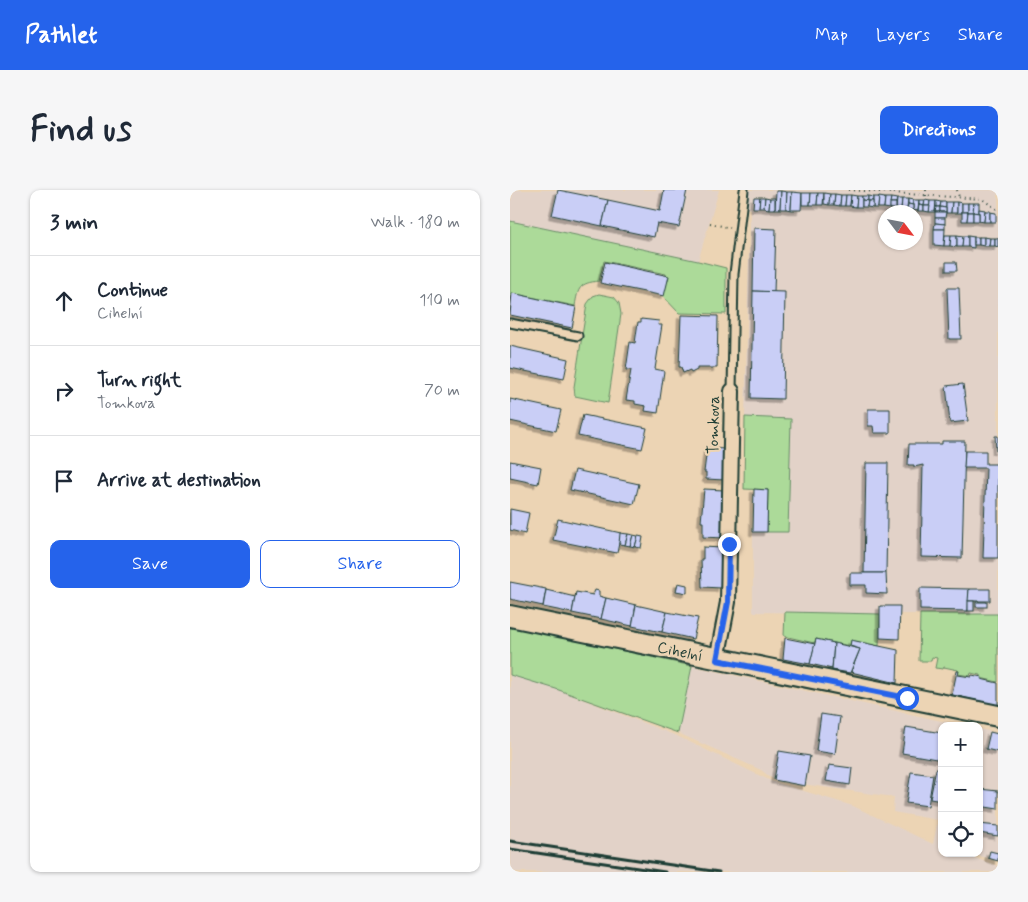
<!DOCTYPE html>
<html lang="en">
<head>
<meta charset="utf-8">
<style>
	body { margin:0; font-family:Mynerve,sans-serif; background:#f6f6f7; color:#1f2937 }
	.controls { position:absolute; right:15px; bottom:15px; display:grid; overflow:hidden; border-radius:10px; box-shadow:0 1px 4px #0004 }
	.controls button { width:45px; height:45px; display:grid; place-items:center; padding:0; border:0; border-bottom:1px solid #e0e1e3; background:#fff; color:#1f2937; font:25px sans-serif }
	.compass { position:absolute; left:368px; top:15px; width:45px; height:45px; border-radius:50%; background:#fff; box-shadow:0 1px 4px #0004; rotate:122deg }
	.stop { position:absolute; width:15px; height:15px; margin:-11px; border:4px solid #2563eb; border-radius:50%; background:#fff }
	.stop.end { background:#2563eb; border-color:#fff; box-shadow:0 1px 5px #0008 }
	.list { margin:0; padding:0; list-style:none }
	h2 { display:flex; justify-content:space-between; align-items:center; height:65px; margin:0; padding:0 20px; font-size:21px }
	h2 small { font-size:16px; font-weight:400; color:#747a83 }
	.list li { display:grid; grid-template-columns:32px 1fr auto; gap:15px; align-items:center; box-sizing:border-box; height:90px; padding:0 20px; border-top:1px solid #e0e1e3 }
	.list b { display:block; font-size:19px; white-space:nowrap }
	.list p { margin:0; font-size:16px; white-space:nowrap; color:#747a83 }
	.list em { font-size:16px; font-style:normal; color:#747a83 }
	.actions { display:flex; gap:10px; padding:15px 20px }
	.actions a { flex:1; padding:11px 0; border:1px solid #2563eb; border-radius:10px; text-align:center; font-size:18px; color:#2563eb }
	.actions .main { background:#2563eb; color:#fff }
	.icon { flex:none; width:28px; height:28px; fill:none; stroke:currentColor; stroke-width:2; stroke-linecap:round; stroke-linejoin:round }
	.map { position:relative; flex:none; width:488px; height:682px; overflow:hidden; border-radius:10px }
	header { display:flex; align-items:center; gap:30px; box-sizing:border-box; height:70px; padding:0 25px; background:#2563eb; color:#fff }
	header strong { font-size:24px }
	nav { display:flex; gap:28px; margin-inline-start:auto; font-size:18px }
	.intro { display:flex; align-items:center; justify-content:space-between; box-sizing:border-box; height:120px; padding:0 30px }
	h1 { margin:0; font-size:35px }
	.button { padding:12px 22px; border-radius:10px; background:#2563eb; color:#fff; font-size:18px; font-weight:700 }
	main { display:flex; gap:30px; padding:0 30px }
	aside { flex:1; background:#fff; border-radius:10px; box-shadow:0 1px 4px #0004 }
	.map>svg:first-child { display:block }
	.built { fill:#e2d2c8; fill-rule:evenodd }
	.green { fill:#acda99; stroke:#668c66 }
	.building { fill:#c9cef6; stroke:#1f3d34; filter:url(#shadow) }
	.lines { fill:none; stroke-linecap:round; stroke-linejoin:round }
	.lane-casing { stroke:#1f3d34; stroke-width:11 }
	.street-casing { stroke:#1f3d34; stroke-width:18 }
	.secondary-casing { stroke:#1f3d34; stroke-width:24 }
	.path { stroke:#1f3d34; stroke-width:2; stroke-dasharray:1 4; stroke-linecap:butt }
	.lane { stroke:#ecd4b4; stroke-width:7 }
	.street { stroke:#ecd4b4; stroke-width:14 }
	.secondary { stroke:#ecd4b4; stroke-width:20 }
	.rail { stroke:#1f3d34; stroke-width:3 }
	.route { stroke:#2563eb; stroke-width:6 }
	.labels { text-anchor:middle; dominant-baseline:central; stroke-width:4.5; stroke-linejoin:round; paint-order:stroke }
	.street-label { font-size:16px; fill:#1f3d34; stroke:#ecd4b4 }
</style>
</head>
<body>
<header>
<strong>Pathlet</strong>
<nav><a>Map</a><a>Layers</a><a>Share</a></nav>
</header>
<div class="intro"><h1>Find us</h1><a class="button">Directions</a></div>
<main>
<aside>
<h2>3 min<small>Walk · 180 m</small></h2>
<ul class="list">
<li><svg class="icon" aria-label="ahead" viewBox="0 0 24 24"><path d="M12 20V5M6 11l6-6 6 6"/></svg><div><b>Continue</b><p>Cihelní</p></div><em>110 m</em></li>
<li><svg class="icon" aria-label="right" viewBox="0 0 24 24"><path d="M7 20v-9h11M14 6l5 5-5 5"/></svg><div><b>Turn right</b><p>Tomkova</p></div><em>70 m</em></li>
<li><svg class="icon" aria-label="arrive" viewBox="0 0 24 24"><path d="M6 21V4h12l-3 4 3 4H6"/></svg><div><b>Arrive at destination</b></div></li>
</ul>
<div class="actions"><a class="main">Save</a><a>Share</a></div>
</aside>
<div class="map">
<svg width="488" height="682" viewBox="0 0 488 682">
	<defs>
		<filter id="shadow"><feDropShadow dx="-3.5" dy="3.5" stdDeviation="0" flood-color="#0004"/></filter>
	</defs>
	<rect width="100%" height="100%" fill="#ecd4b4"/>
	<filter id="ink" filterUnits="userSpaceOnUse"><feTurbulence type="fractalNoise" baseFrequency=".02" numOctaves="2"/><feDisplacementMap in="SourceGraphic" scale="10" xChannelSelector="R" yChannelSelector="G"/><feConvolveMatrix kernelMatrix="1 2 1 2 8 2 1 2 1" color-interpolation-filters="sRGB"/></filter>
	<g filter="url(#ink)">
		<g class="built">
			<path d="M 4,0 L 209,0 L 188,71 L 0,31 L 0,14 Z"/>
			<path d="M 238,0 L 488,0 L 488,424 L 370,424 L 243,422 L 243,342 L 257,342 L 281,229 L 235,227 L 240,19 L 237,18 ZM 376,22 L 406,22 L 406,52 L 376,52 Z"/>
			<path d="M 182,476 L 454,536 L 432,536 L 432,663 L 450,663 L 488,676 L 488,682 L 0,682 L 0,485 L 46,499 L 167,546 L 261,591 L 343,616 L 423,654 L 428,630 L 383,622 L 384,607 L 264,590 L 251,580 L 168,543 Z"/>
			<path d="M 469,539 L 488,543 L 488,671 L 459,663 L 469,663 Z"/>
		</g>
		<g class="green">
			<path d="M 0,31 L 188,71 L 216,78 L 216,124 L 169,123 L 152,105 L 156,84 L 94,71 L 89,91 C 69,93 68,98 65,116 L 1,103 L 0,106 Z"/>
			<path d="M 89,104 L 104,107 L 109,113 L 111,124 L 98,213 L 65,206 L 64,197 L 77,114 L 83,106 Z"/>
			<path d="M 235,227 L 281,229 L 278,342 L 257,342 L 258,300 L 234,299 Z"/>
			<path d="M 275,422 L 370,424 L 369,456 L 341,451 L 340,456 L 306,449 L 304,453 L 274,446 Z"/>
			<path d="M 410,424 L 488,424 L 488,492 L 470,488 L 470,485 L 461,483 L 460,486 L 448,484 L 448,480 L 434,477 L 433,479 L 425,478 L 427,468 L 422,467 L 421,471 L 409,471 Z"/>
			<path d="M 0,436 L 182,476 L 168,543 L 46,499 L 0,485 Z"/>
		</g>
		<g class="building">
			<path d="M 48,0 L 98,10 L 92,36 L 42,25 Z"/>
			<path d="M 154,0 L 177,0 L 169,37 L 147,33 L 144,47 L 92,36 L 98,10 L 150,21 Z"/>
			<path d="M 266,1 L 271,1 L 270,19 L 265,19 Z"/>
			<path d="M 271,1 L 277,2 L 276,19 L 270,19 Z"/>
			<path d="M 277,2 L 282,2 L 281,20 L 276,19 Z"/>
			<path d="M 282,2 L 292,3 L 291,20 L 281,20 Z"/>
			<path d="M 292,3 L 301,3 L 300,15 L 292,15 Z"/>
			<path d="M 301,3 L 308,3 L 307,15 L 300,15 Z"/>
			<path d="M 308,3 L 314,3 L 313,15 L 307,15 Z"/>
			<path d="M 314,3 L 320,4 L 319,15 L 314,14 Z"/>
			<path d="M 320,4 L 325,4 L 324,15 L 319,15 Z"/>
			<path d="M 325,4 L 331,5 L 330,16 L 324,15 Z"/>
			<path d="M 331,5 L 336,5 L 335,16 L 330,16 Z"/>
			<path d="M 336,5 L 341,5 L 340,16 L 335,16 Z"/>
			<path d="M 341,5 L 347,6 L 346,17 L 340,16 Z"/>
			<path d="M 347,6 L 352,6 L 352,17 L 346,17 Z"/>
			<path d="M 352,6 L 358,6 L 358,11 L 352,10 Z"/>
			<path d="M 358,6 L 363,7 L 363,11 L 358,11 Z"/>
			<path d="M 244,7 L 250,7 L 249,18 L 243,18 Z"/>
			<path d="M 250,7 L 255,7 L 254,18 L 249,18 Z"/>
			<path d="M 255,7 L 260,8 L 259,19 L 254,18 Z"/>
			<path d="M 363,7 L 369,7 L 368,18 L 363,18 Z"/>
			<path d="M 369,7 L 375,8 L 374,18 L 368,18 Z"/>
			<path d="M 260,8 L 265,8 L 265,19 L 259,19 Z"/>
			<path d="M 375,8 L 381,8 L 380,19 L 374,18 Z"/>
			<path d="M 381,8 L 387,9 L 386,13 L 380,13 Z"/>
			<path d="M 387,9 L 392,9 L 391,20 L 386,19 Z"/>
			<path d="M 392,9 L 398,9 L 397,20 L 391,20 Z"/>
			<path d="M 398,9 L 403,10 L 403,15 L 398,14 Z"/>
			<path d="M 352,10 L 358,11 L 357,17 L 352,17 Z"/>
			<path d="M 403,10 L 409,10 L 408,21 L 403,20 Z"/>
			<path d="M 409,10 L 415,10 L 414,16 L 409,15 Z"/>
			<path d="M 415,10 L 420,11 L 420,16 L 414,16 Z"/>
			<path d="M 358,11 L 363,11 L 363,18 L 357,17 Z"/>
			<path d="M 420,11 L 426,11 L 425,22 L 419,22 Z"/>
			<path d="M 426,11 L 431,12 L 430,17 L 426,17 Z"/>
			<path d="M 431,12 L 436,12 L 436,18 L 430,17 Z"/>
			<path d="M 436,12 L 442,12 L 441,23 L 436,23 Z"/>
			<path d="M 442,12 L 447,12 L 447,23 L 441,23 Z"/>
			<path d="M 447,12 L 452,13 L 452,23 L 447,23 Z"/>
			<rect x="380" y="13" width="6" height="6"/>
			<rect x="452" y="13" width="6" height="9"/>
			<path d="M 458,13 L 464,13 L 463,22 L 458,22 Z"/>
			<path d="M 464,13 L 469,13 L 469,23 L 463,22 Z"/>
			<path d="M 398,14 L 403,15 L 403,20 L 397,20 Z"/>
			<path d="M 409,15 L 414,16 L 414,21 L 408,21 Z"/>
			<path d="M 414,16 L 420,16 L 419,22 L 414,21 Z"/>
			<path d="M 426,17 L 430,17 L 430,22 L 425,22 Z"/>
			<path d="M 430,17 L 436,18 L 436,22 L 430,22 Z"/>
			<path d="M 469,19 L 475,20 L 474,32 L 469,31 Z"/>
			<path d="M 475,21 L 480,21 L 480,32 L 474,32 Z"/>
			<path d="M 425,22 L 436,22 L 435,28 L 425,28 Z"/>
			<path d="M 452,22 L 458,22 L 457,31 L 452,31 Z"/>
			<path d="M 458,22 L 463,22 L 463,31 L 457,31 Z"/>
			<path d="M 463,22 L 469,23 L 469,31 L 463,31 Z"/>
			<path d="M 480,22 L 486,23 L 486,32 L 480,32 Z"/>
			<path d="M 425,28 L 435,28 L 435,34 L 425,33 Z"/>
			<path d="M 425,33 L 435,34 L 435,39 L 424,39 Z"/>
			<path d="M 244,38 L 266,39 L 264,102 L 243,101 Z"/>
			<path d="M 424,39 L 435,39 L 434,56 L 424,55 Z"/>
			<path d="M 435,45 L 441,45 L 440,56 L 434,56 Z"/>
			<path d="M 441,45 L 447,45 L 447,57 L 440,56 Z"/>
			<path d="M 447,45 L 453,46 L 452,57 L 447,57 Z"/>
			<path d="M 453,46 L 458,46 L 458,57 L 452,57 Z"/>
			<path d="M 458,46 L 464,47 L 464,58 L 458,57 Z"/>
			<rect x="464" y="47" width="5" height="8"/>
			<path d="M 469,47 L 474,47 L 474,56 L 469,55 Z"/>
			<path d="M 474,47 L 480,48 L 479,56 L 474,56 Z"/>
			<path d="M 480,48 L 485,48 L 485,56 L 479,56 Z"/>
			<path d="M 485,48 L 488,48 L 488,57 L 485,56 Z"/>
			<path d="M 95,72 L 159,86 L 154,106 L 90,93 Z"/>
			<path d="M 436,72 L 446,72 L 447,81 L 436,81 Z"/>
			<path d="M 437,98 L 449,98 L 451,149 L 439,149 Z"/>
			<path d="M 243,101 L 275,102 L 273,209 L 241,208 Z"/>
			<path d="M 2,103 L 66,117 L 62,138 L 0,125 Z"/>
			<path d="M 171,125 L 208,126 L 207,178 L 187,178 L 187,180 L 181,183 L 180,180 L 173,183 L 171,177 L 169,177 Z"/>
			<path d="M 131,129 L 149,131 L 148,135 L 152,135 L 145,179 L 154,181 L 148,223 L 135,221 L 136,216 L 125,214 L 125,211 L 116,210 L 121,180 L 116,180 L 120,152 L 125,153 L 128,132 L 131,132 Z"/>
			<path d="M 0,156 L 58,169 L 54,189 L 0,178 Z"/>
			<path d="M 453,194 L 458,231 L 440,233 L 436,196 Z"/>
			<path d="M 0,209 L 51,220 L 46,241 L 0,231 Z"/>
			<path d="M 358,219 L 380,219 L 380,243 L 364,243 L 363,236 L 358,236 Z"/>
			<path d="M 73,225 L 137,238 L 132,259 L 68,246 Z"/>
			<path d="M 485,246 L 488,246 L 488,261 L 486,261 Z"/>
			<path d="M 432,251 L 455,251 L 452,368 L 411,367 L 413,275 L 404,277 L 404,275 L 398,275 L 399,254 L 432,254 Z"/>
			<path d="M 197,258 L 215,259 L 214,290 L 196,289 L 196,282 L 194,282 Z"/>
			<path d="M 455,261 L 476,261 L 476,274 L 488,274 L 488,368 L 473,368 L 476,278 L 454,278 Z"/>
			<path d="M 0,271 L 31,277 L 28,294 L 0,288 Z"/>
			<path d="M 356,273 L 378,273 L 376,383 L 354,383 Z"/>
			<path d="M 65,280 L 129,294 L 124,314 L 60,300 Z"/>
			<path d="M 194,299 L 214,300 L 213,348 L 193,347 L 193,332 L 191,332 Z"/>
			<path d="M 244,299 L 258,300 L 257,342 L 243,342 Z"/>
			<path d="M 0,319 L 19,323 L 15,344 L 0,340 Z"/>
			<path d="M 48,329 L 111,343 L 107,363 L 43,350 Z"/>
			<path d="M 110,343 L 118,344 L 115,355 L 109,354 Z"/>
			<path d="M 118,344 L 123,345 L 120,356 L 115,355 Z"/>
			<path d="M 123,345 L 128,346 L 125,357 L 120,356 Z"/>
			<path d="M 128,346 L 133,347 L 131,358 L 125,357 Z"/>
			<path d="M 193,357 L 212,358 L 213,381 L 211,381 L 211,398 L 192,397 L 191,369 L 193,369 Z"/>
			<path d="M 340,383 L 376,383 L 377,404 L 356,403 L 356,395 L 340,395 Z"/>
			<path d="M 0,392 L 36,399 L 33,416 L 0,409 Z"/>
			<path d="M 168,393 L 177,395 L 177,403 L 166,401 Z"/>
			<path d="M 410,398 L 459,399 L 458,421 L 410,420 Z"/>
			<path d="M 459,399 L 480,399 L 480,411 L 458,411 Z"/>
			<path d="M 36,400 L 65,407 L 62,423 L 33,417 Z"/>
			<path d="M 85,400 L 89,401 L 89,406 L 96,408 L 91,429 L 62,423 L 66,402 L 83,405 Z"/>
			<path d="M 96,408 L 126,415 L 122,436 L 91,429 Z"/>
			<rect x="458" y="411" width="6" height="10"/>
			<rect x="466" y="412" width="11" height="5"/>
			<path d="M 126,415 L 157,422 L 152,442 L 122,436 Z"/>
			<path d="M 370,416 L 390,416 L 389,449 L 370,448 Z"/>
			<path d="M 157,422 L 188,428 L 183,449 L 152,442 Z"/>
			<path d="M 275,448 L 305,454 L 300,474 L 273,469 Z"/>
			<path d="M 306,449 L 324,453 L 322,479 L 300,474 Z"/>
			<path d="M 341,450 L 388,460 L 387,493 L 341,482 L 350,459 L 340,456 Z"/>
			<path d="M 324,453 L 350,459 L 340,483 L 322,480 Z"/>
			<path d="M 447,481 L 449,481 L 448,485 L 461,487 L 462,485 L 472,487 L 471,489 L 488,493 L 488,515 L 442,505 Z"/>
			<path d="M 311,524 L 330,527 L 325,564 L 306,561 Z"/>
			<path d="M 396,537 L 432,543 L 432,570 L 392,563 Z"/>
			<path d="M 480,542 L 488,544 L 488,562 L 476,559 Z"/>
			<path d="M 269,561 L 300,566 L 295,596 L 264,590 Z"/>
			<path d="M 319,575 L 342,578 L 340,595 L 316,591 Z"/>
			<path d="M 426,579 L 432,580 L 432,611 L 420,609 Z"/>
			<path d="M 401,582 L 423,585 L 418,616 L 396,613 Z"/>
			<path d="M 469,599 L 488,601 L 488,619 L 469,616 Z"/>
			<path d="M 469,634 L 488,636 L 488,646 L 469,643 Z"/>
			<path d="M 480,661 L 488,663 L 488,671 L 478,668 Z"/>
		</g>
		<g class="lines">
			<g class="lane-casing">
				<g id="lane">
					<path d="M 0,133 L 68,146"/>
					<path d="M 222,201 L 224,84 L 234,0"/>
				</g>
			</g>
			<g class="street-casing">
				<path id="street" d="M 207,470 L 218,412 L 222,201"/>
			</g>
			<g class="secondary-casing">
				<path id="secondary" d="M 0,426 L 488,526"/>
			</g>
			<g class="path">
				<path d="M 339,0 L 472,9 L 488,20"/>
				<path d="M 447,0 L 449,7"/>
				<path d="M 416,6 L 416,0"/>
				<path d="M 200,33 L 220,38"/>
			</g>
			<use href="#lane" class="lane"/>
			<use href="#street" class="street"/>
			<use href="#secondary" class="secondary"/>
			<g class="rail">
				<path d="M 0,651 L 209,682"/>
				<path d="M 0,659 L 155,682"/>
			</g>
		</g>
	</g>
	<g class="lines" filter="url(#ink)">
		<path class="route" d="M 219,354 L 218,412 L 207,470 L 397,508"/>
	</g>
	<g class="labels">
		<g class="street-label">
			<text transform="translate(204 235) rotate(-89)">Tomkova</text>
			<text transform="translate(170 462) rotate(12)">Cihelní</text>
		</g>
	</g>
</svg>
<div class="controls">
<button>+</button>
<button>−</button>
<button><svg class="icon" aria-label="locate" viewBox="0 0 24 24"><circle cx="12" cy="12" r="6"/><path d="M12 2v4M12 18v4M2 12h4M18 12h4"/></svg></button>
</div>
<svg class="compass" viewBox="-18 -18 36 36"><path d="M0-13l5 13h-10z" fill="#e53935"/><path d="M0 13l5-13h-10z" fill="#747a83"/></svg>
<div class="stop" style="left:397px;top:508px"></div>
<div class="stop end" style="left:219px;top:354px"></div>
</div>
</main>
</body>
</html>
